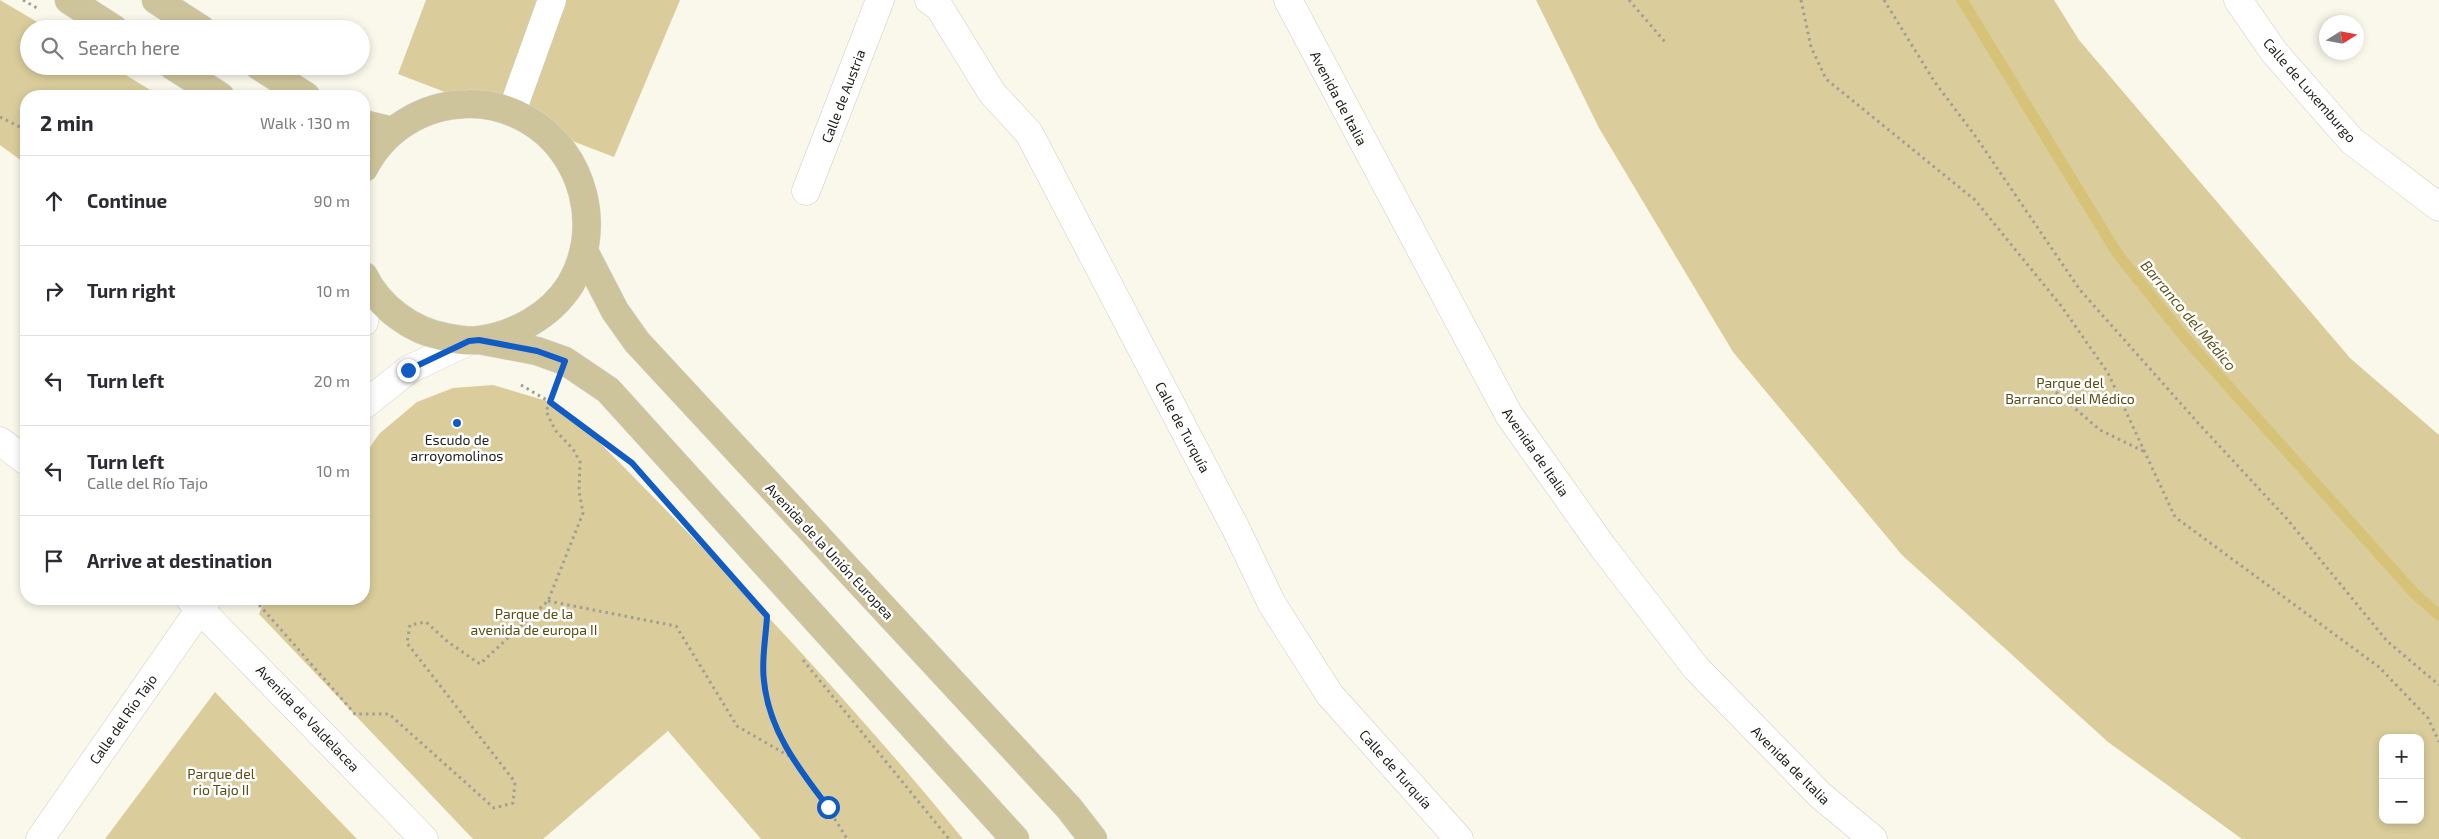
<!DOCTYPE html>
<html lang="en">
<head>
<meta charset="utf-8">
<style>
	body { margin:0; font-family:"Exo 2",sans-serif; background:#f7f7f7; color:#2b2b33 }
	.controls { position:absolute; right:15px; bottom:15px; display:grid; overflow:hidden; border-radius:10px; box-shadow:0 2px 8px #0003 }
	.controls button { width:45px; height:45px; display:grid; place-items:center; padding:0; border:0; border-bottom:1px solid #e1e1e2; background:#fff; color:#2b2b33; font:25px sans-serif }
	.compass { position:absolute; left:2319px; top:15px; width:45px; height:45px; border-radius:50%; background:#fff; box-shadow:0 2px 8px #0003; rotate:79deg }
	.stop { position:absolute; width:15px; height:15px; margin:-11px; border:4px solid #115bc5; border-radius:50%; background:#fff }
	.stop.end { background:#115bc5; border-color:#fff; box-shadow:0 1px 5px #0008 }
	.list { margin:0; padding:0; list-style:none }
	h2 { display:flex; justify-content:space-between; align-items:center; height:65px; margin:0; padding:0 20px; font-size:21px }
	h2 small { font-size:16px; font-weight:400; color:#7c7c81 }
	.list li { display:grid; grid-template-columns:32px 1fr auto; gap:15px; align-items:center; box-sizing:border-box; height:90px; padding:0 20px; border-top:1px solid #e1e1e2 }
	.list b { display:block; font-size:19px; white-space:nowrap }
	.list p { margin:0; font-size:16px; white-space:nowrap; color:#7c7c81 }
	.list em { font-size:16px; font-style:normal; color:#7c7c81 }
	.icon { flex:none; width:28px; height:28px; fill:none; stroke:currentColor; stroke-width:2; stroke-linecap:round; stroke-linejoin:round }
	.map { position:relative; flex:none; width:2439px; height:839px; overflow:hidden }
	.search { position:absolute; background:#fff; box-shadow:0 2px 8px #0003; left:20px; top:20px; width:350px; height:55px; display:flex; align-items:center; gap:12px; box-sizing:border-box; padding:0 18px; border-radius:28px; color:#7c7c81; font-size:19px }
	.panel { position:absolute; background:#fff; box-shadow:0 2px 8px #0003; left:20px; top:90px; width:350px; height:515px; border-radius:20px }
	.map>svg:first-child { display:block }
	.green { fill:#dacd9b; fill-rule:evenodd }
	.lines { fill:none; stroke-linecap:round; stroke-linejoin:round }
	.stream { stroke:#d7c378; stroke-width:11 }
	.minor-casing { stroke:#cfccc0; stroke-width:29 }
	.primary-casing { stroke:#d7d6d6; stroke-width:29 }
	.path { stroke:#a09e95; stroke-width:3; stroke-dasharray:2.5 4; stroke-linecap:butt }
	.minor { stroke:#fff; stroke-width:28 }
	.primary { stroke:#cec49b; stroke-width:28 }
	.route { stroke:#115bc5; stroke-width:6 }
	.poi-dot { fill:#115bc5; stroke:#fff; stroke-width:2 }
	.labels { text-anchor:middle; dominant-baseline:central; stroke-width:5; stroke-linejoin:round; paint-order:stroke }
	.street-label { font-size:14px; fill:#1f1e19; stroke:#fff }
	.park-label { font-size:14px; fill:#5a4c11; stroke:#fff }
	.poi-label { font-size:14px; fill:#1f1e19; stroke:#fff }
	.water-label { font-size:15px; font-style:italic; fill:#62541b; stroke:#fff }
</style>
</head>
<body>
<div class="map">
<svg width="2439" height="839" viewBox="0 0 2439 839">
	<rect width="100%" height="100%" fill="#faf7eb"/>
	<g class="green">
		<path d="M 0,0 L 49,29 L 29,29 L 29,66 L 111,66 L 160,96 L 26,96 L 26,164 L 0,145 Z"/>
		<path d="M 426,0 L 680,0 L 614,157 L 398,74 Z"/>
		<path d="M 1536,0 L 2054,0 L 2079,40 L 2350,358 L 2439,435 L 2439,839 L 2242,839 L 2108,742 L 1902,555 L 1733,352 L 1599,128 ZM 2383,738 L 2420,738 L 2420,820 L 2383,820 Z"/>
		<path d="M 493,385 L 550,402 L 577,420 C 711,554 843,692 963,839 L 761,839 L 668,731 L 543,839 L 473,839 L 259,614 L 265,599 L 364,599 L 364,456 L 379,434 L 417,402 L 453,388 Z"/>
		<path d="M 215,692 L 357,839 L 105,839 Z"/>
	</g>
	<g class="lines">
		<path class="stream" d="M 1962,0 L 2117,253 L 2185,338 L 2415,594 L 2439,615"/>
		<g class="minor-casing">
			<g id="minor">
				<path d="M 929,0 L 939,7 L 992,93 L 1029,133 L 1236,529 L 1272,604 L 1330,695 L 1459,839"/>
				<path d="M 1288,0 L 1509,415 L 1602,546 L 1696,668 L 1820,795 L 1873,839"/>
				<path d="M 2238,0 L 2274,52 L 2352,141 L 2439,207"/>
				<path d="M 512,111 L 552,0"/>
				<path d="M 806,191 L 880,0"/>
				<path d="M 364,322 L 368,284"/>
				<path d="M 364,405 L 408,370 L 469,341"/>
				<path d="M 0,441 L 26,461"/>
				<path d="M 190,599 L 424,839"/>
				<path d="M 40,839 L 207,599"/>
			</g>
		</g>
		<g class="primary-casing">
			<g id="primary">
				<path d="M 69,0 L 114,29"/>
				<path d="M 156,0 L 201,29"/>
				<path d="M 173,66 L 220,96"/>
				<path d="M 259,66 L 306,96"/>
				<path d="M 364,124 L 393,131"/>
				<path d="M 364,168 C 384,129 423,105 467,104 C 489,103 509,109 528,120 C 584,152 604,229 570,285 C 550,316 515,335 479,340 C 468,342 456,339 445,337 C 412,331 379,307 364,276"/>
				<path d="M 584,251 L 615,311 L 637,342 L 1069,808 L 1093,839"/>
				<path d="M 479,340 L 537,351 L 565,361 L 608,390 L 1015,839"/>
			</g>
		</g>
		<g class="path">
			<path d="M 23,0 L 37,8"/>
			<path d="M 1629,0 L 1665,42"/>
			<path d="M 1801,0 L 1811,47 L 1826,79 L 1975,200 L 2062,307 L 2108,373 L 2175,517 L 2379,667 L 2428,718 L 2439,742"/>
			<path d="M 1884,0 L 1934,81 L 1976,137 L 2080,290 L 2199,424 L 2287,519 L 2387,641 L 2439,685"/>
			<path d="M 0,117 L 26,130"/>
			<path d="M 521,385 L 550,402 L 610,447"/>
			<path d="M 2056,392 L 2100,430 L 2145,452"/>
			<path d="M 255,600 L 355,714 L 389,714 L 494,808 L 513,803 L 515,782 L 407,643 L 410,625 L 426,622 L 448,642 L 480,664 L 548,601 L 583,513 L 579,491 L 580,462 L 573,449 L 555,430 L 546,411 L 553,395"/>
			<path d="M 548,601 L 676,626 L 737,726 L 789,756"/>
			<path d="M 767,617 C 766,637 761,661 764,682 C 771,746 817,786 847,839"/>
			<path d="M 803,660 L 949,839"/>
		</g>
		<use href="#minor" class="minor"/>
		<use href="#primary" class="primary"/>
	</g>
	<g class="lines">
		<path class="route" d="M 408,370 L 469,341 L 479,340 L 537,351 L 565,361 L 550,402 L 632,463 L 767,616 C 766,637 761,661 764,681 C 769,731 799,769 828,807"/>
	</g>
	<circle class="poi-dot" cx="457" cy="423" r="5"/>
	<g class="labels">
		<g class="street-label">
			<text transform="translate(2310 90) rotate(49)">Calle de Luxemburgo</text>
			<text transform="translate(843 96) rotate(-69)">Calle de Austria</text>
			<text transform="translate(1339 98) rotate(62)">Avenida de Italia</text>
			<text transform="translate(1183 427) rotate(62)">Calle de Turquía</text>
			<text transform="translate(1536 452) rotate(55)">Avenida de Italia</text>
			<text transform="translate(830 551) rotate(47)">Avenida de la Unión Europea</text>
			<text transform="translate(308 718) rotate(46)">Avenida de Valdelacea</text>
			<text transform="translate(123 719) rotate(-55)">Calle del Río Tajo</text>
			<text transform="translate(1791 765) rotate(45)">Avenida de Italia</text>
			<text transform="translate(1396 769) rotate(48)">Calle de Turquía</text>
		</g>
		<g class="park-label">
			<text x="2070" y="382">Parque del<tspan x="2070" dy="16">Barranco del Médico</tspan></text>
			<text x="534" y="613">Parque de la<tspan x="534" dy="16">avenida de europa II</tspan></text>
			<text x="221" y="773">Parque del<tspan x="221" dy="16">rio Tajo II</tspan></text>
		</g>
		<g class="poi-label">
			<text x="457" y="439">Escudo de<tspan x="457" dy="16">arroyomolinos</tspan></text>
		</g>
		<g class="water-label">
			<text transform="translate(2189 315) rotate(50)">Barranco del Médico</text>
		</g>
	</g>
</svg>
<div class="controls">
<button>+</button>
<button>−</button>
</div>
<svg class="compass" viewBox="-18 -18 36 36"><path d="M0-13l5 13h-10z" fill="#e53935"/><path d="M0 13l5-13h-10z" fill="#7c7c81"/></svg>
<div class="stop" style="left:828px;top:807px"></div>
<div class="stop end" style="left:408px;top:370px"></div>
<div class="search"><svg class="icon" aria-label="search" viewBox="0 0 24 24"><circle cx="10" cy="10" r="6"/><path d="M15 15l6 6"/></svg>Search here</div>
<section class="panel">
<h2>2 min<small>Walk · 130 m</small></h2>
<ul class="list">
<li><svg class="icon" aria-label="ahead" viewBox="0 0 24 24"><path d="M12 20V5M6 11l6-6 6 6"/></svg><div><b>Continue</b></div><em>90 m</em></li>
<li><svg class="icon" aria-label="right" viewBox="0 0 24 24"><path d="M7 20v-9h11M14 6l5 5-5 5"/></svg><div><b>Turn right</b></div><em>10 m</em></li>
<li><svg class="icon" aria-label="left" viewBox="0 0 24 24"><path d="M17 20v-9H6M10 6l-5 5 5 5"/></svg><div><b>Turn left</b></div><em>20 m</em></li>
<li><svg class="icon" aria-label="left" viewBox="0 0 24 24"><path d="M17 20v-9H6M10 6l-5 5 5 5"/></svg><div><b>Turn left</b><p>Calle del Río Tajo</p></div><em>10 m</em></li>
<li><svg class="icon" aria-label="arrive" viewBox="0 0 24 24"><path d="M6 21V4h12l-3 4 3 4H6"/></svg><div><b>Arrive at destination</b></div></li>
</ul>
</section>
</div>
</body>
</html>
